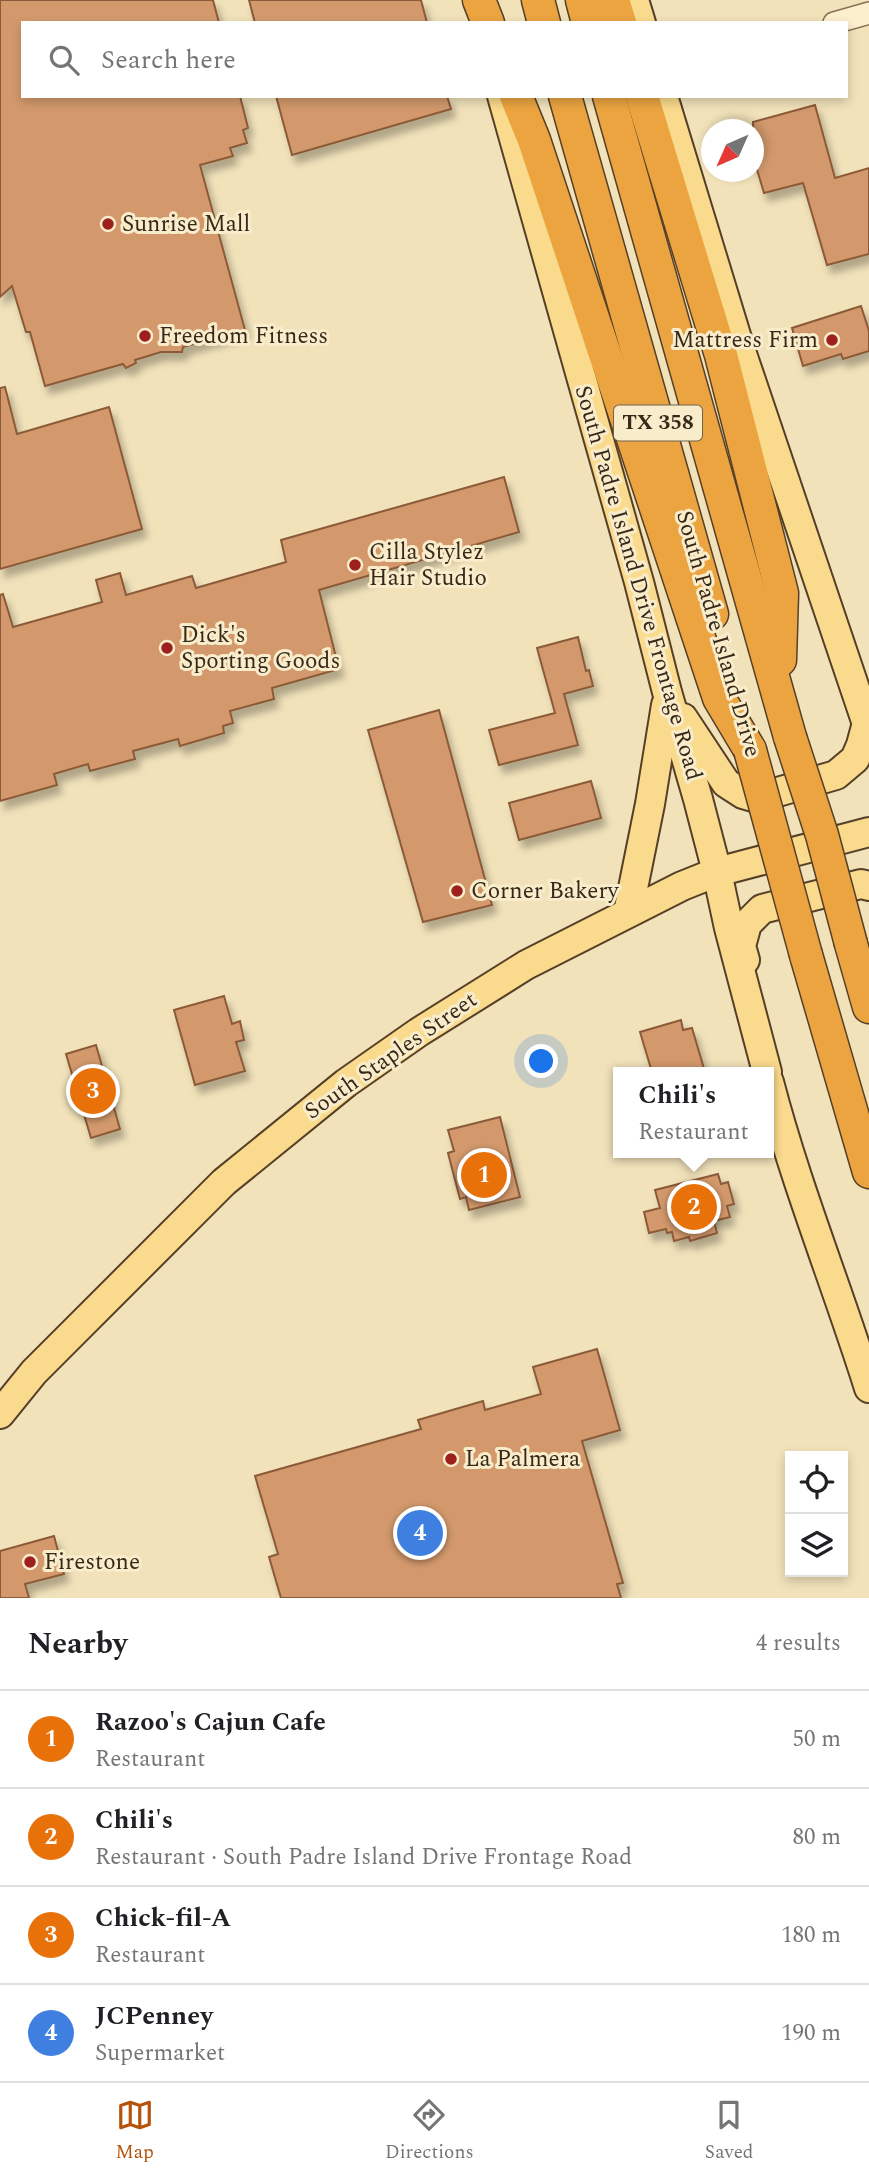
<!DOCTYPE html>
<html lang="en">
<head>
<meta charset="utf-8">
<style>
	body { margin:0; font-family:Spectral,serif; background:#f6f6f6; color:#202124 }
	.controls { position:absolute; right:21px; bottom:21px; display:grid; overflow:hidden; border-radius:0px; box-shadow:0 4px 10px #0003 }
	.controls button { width:63px; height:63px; display:grid; place-items:center; padding:0; border:0; border-bottom:2px solid #e0e0e0; background:#fff; color:#202124; font:35px sans-serif }
	.compass { position:absolute; left:701px; top:119px; width:63px; height:63px; border-radius:50%; background:#fff; box-shadow:0 4px 10px #0003; rotate:225deg }
	.you { position:absolute; left:542px; top:1062px; width:24px; height:24px; margin:-18px; border:5px solid #fff; border-radius:50%; background:#1a73e8; box-shadow:0 0 0 10px #1a73e833 }
	.badge { display:grid; place-items:center; width:46px; height:46px; border-radius:50%; background:#b45309; color:#fff; font-size:23px; font-weight:700 }
	.pin { position:absolute; translate:-50% -50%; border:4px solid #fff; box-shadow:0 2px 7px #0006 }
	.popup { position:absolute; left:613px; top:1067px; width:161px; height:91px; box-sizing:border-box; display:grid; place-content:center; border-radius:0px; background:#fff; filter:drop-shadow(0 2px 5px #0005); font-size:23px; white-space:nowrap; color:#757577 }
	.popup b { font-size:26px; color:#202124 }
	.popup::after { content:''; position:absolute; left:50%; top:100%; margin-left:-14px; border:14px solid transparent; border-top-color:#fff }
	.list { margin:0; padding:0; list-style:none }
	h2 { display:flex; justify-content:space-between; align-items:center; height:91px; margin:0; padding:0 28px; font-size:30px }
	h2 small { font-size:23px; font-weight:400; color:#757577 }
	.list li { display:grid; grid-template-columns:46px 1fr auto; gap:21px; align-items:center; box-sizing:border-box; height:98px; padding:0 28px; border-top:2px solid #e0e0e0 }
	.list b { display:block; font-size:26px; white-space:nowrap }
	.list p { margin:0; font-size:23px; white-space:nowrap; color:#757577 }
	.list em { font-size:23px; font-style:normal; color:#757577 }
	.icon { flex:none; width:38px; height:38px; fill:none; stroke:currentColor; stroke-width:2; stroke-linecap:round; stroke-linejoin:round }
	.map { position:relative; flex:none; width:869px; height:1598px; overflow:hidden }
	.search { position:absolute; background:#fff; box-shadow:0 4px 10px #0003; left:21px; right:21px; top:21px; height:77px; display:flex; align-items:center; gap:18px; box-sizing:border-box; padding:0 24px; border-radius:0px; color:#757577; font-size:26px }
	.sheet { height:483px; background:#fff }
	nav { display:flex; justify-content:space-around; align-items:center; box-sizing:border-box; height:98px; border-top:2px solid #e0e0e0; background:#fff; font-size:19px; color:#757577 }
	nav a { display:grid; justify-items:center; gap:4px }
	nav .on { color:#b45309 }
	.map>svg:first-child { display:block }
	.building { fill:#d3996c; stroke:#8b5a37; stroke-width:2; filter:url(#shadow) }
	.lines { fill:none; stroke-linecap:round; stroke-linejoin:round }
	.minor-casing { stroke:#897153; stroke-width:24 }
	.major-casing { stroke:#563f28; stroke-width:32 }
	.highway-casing { stroke:#563f28; stroke-width:35 }
	.minor { stroke:#fcefcd; stroke-width:21 }
	.major { stroke:#fada8c; stroke-width:28 }
	.highway { stroke:#eba440; stroke-width:32 }
	.highway-bridge-casing { stroke:#563f28; stroke-width:35; stroke-linecap:butt }
	.highway-bridge { stroke:#eba440; stroke-width:32 }
	.poi-dot { fill:#9e201e; stroke:#f8ecca; stroke-width:2.5 }
	.labels { text-anchor:middle; dominant-baseline:central; stroke-width:6; stroke-linejoin:round; paint-order:stroke }
	.shield { fill:#f8ecca; stroke:#71634e; stroke-width:2 }
	.shield-label { font-size:21px; font-weight:bold; fill:#372819 }
	.poi-label { font-size:23px; fill:#372819; stroke:#f8ecca; text-anchor:start }
	.street-label { font-size:23px; fill:#372819; stroke:#f8ecca }
</style>
</head>
<body>
<div class="map">
<svg width="869" height="1598" viewBox="0 0 869 1598">
	<defs>
		<filter id="shadow"><feDropShadow dx="4.5" dy="8" stdDeviation="3.5" flood-color="#0004"/></filter>
	</defs>
	<rect width="100%" height="100%" fill="#f1e2ba"/>
	<g class="building">
		<path d="M 0,0 L 213,0 L 219,23 L 23,23 L 23,96 L 240,96 L 248,128 L 243,130 L 247,143 L 230,148 L 233,156 L 200,165 L 245,330 L 183,347 L 182,352 L 161,352 L 135,360 L 136,363 L 126,368 L 123,364 L 45,386 L 30,332 L 26,332 L 12,286 L 0,297 Z"/>
		<path d="M 249,0 L 421,0 L 427,23 L 255,23 Z"/>
		<path d="M 276,96 L 447,96 L 451,109 L 292,155 Z"/>
		<path d="M 815,105 L 835,178 L 869,168 L 869,254 L 827,265 L 803,183 L 764,193 L 753,156 L 753,122 Z"/>
		<path d="M 861,306 L 869,331 L 869,351 L 843,359 L 841,354 L 803,366 L 792,328 Z"/>
		<path d="M 5,387 L 17,434 L 109,407 L 142,529 L 0,569 L 0,388 Z"/>
		<path d="M 504,477 L 519,532 L 319,590 L 339,669 L 272,688 L 274,699 L 230,711 L 233,723 L 223,726 L 224,733 L 180,746 L 178,739 L 133,751 L 135,759 L 90,771 L 88,764 L 54,774 L 57,785 L 0,801 L 0,595 L 3,594 L 13,627 L 102,602 L 96,580 L 120,573 L 126,595 L 192,576 L 196,588 L 286,562 L 281,540 Z"/>
		<path d="M 578,637 L 586,671 L 589,670 L 593,686 L 564,694 L 578,745 L 499,765 L 489,730 L 555,713 L 537,648 Z"/>
		<path d="M 439,710 L 492,905 L 423,922 L 368,730 Z"/>
		<path d="M 591,781 L 601,818 L 519,840 L 509,803 Z"/>
		<path d="M 224,996 L 232,1024 L 240,1021 L 244,1040 L 236,1042 L 245,1071 L 195,1085 L 174,1010 Z"/>
		<path d="M 681,1020 L 683,1030 L 692,1028 L 705,1072 L 652,1072 L 640,1032 Z"/>
		<path d="M 96,1045 L 120,1129 L 91,1138 L 66,1054 Z"/>
		<path d="M 500,1117 L 520,1197 L 469,1210 L 466,1197 L 460,1199 L 448,1153 L 454,1151 L 448,1130 Z"/>
		<path d="M 718,1174 L 721,1184 L 728,1182 L 734,1204 L 727,1206 L 730,1217 L 714,1221 L 717,1233 L 690,1241 L 689,1237 L 674,1241 L 672,1232 L 667,1233 L 666,1229 L 649,1233 L 644,1212 L 660,1208 L 655,1190 Z"/>
		<path d="M 597,1349 L 620,1430 L 582,1441 L 623,1583 L 617,1584 L 621,1598 L 281,1598 L 269,1557 L 278,1554 L 255,1476 L 421,1429 L 418,1420 L 483,1401 L 485,1410 L 541,1394 L 533,1367 Z"/>
		<path d="M 54,1536 L 64,1574 L 25,1584 L 29,1598 L 0,1598 L 0,1551 Z"/>
	</g>
	<g class="lines">
		<g class="minor-casing">
			<path id="minor" d="M 834,23 L 869,13"/>
		</g>
		<g class="major-casing">
			<g id="major">
				<path d="M 634,0 L 641,23"/>
				<path d="M 502,96 L 639,582 L 667,692 L 698,799 L 717,872 L 729,928 L 767,1072"/>
				<path d="M 663,96 L 739,345 L 869,730"/>
				<path d="M 683,718 L 726,783 L 743,794 L 757,798 L 836,775 L 855,759 L 861,745 L 867,723"/>
				<path d="M 628,913 L 650,804 L 666,705"/>
				<path d="M 745,960 L 741,946 L 747,924 L 762,909 L 861,884 L 869,886"/>
				<path d="M 769,1082 C 796,1186 837,1286 869,1388"/>
				<path d="M 0,1414 L 34,1372 L 224,1182 L 346,1083 L 419,1032 L 526,965 L 682,886 L 717,872 L 869,832"/>
			</g>
		</g>
		<g class="highway-casing">
			<g id="highway">
				<path d="M 479,0 L 488,23"/>
				<path d="M 538,0 L 544,23"/>
				<path d="M 582,0 L 588,23"/>
				<path d="M 613,0 L 620,23"/>
				<path d="M 516,96 L 534,140 L 719,698 L 750,750"/>
				<path d="M 565,96 L 712,614"/>
				<path d="M 609,96 L 790,737"/>
				<path d="M 642,96 L 721,355 L 782,593 L 780,660"/>
				<path d="M 851,944 L 869,1007"/>
				<path d="M 806,955 L 869,1172"/>
			</g>
		</g>
		<use href="#minor" class="minor"/>
		<use href="#major" class="major"/>
		<use href="#highway" class="highway"/>
		<g class="highway-bridge-casing">
			<g id="highway-bridge">
				<path d="M 790,737 L 822,835 L 851,944"/>
				<path d="M 750,750 L 806,955"/>
			</g>
		</g>
		<use href="#highway-bridge" class="highway-bridge"/>
	</g>
	<g class="poi-dot">
		<circle cx="108" cy="224" r="7"/>
		<circle cx="145" cy="336" r="7"/>
		<circle cx="832" cy="340" r="7"/>
		<circle cx="355" cy="565" r="7"/>
		<circle cx="167" cy="648" r="7"/>
		<circle cx="457" cy="891" r="7"/>
		<circle cx="451" cy="1459" r="7"/>
		<circle cx="30" cy="1562" r="7"/>
	</g>
	<g class="labels">
		<rect class="shield" x="614" y="405.5" width="88" height="35" rx="5"/>
		<g class="shield-label">
			<text x="658" y="423">TX 358</text>
		</g>
		<g class="poi-label">
			<text x="122" y="224">Sunrise Mall</text>
			<text x="159" y="336">Freedom Fitness</text>
			<text x="818" y="340" text-anchor="end">Mattress Firm</text>
			<text x="369" y="552">Cilla Stylez<tspan x="369" dy="26">Hair Studio</tspan></text>
			<text x="181" y="635">Dick's<tspan x="181" dy="26">Sporting Goods</tspan></text>
			<text x="471" y="891">Corner Bakery</text>
			<text x="465" y="1459">La Palmera</text>
			<text x="44" y="1562">Firestone</text>
		</g>
		<g class="street-label">
			<text transform="translate(638 583) rotate(74)">South Padre Island Drive Frontage Road</text>
			<text transform="translate(718 634) rotate(74)">South Padre Island Drive</text>
			<text transform="translate(391 1056) rotate(-35)">South Staples Street</text>
		</g>
	</g>
</svg>
<div class="controls">
<button><svg class="icon" aria-label="locate" viewBox="0 0 24 24"><circle cx="12" cy="12" r="6"/><path d="M12 2v4M12 18v4M2 12h4M18 12h4"/></svg></button>
<button><svg class="icon" aria-label="layers" viewBox="0 0 24 24"><path d="M12 4l9 5-9 5-9-5zM3 14l9 5 9-5"/></svg></button>
</div>
<svg class="compass" viewBox="-18 -18 36 36"><path d="M0-13l5 13h-10z" fill="#e53935"/><path d="M0 13l5-13h-10z" fill="#757577"/></svg>
<div class="you"></div>
<div class="pin badge" style="left:484px;top:1175px;background:#e8710a">1</div>
<div class="pin badge" style="left:694px;top:1207px;background:#e8710a">2</div>
<div class="popup"><b>Chili's</b>Restaurant</div>
<div class="pin badge" style="left:93px;top:1091px;background:#e8710a">3</div>
<div class="pin badge" style="left:420px;top:1533px;background:#3f7fe0">4</div>
<div class="search"><svg class="icon" aria-label="search" viewBox="0 0 24 24"><circle cx="10" cy="10" r="6"/><path d="M15 15l6 6"/></svg>Search here</div>
</div>
<section class="sheet">
<h2>Nearby<small>4 results</small></h2>
<ul class="list">
<li><span class="badge" style="background:#e8710a">1</span><div><b>Razoo's Cajun Cafe</b><p>Restaurant</p></div><em>50 m</em></li>
<li><span class="badge" style="background:#e8710a">2</span><div><b>Chili's</b><p>Restaurant · South Padre Island Drive Frontage Road</p></div><em>80 m</em></li>
<li><span class="badge" style="background:#e8710a">3</span><div><b>Chick-fil-A</b><p>Restaurant</p></div><em>180 m</em></li>
<li><span class="badge" style="background:#3f7fe0">4</span><div><b>JCPenney</b><p>Supermarket</p></div><em>190 m</em></li>
</ul>
</section>
<nav>
<a class="on"><svg class="icon" aria-label="map" viewBox="0 0 24 24"><path d="M3 6l6-2 6 2 6-2v14l-6 2-6-2-6 2zM9 4v14M15 6v14"/></svg>Map</a>
<a><svg class="icon" aria-label="directions" viewBox="0 0 24 24"><path d="M12 3l9 9-9 9-9-9zM9 14v-3h6M13 9l2 2-2 2"/></svg>Directions</a>
<a><svg class="icon" aria-label="saved" viewBox="0 0 24 24"><path d="M7 4h10v16l-5-4-5 4z"/></svg>Saved</a>
</nav>
</body>
</html>
